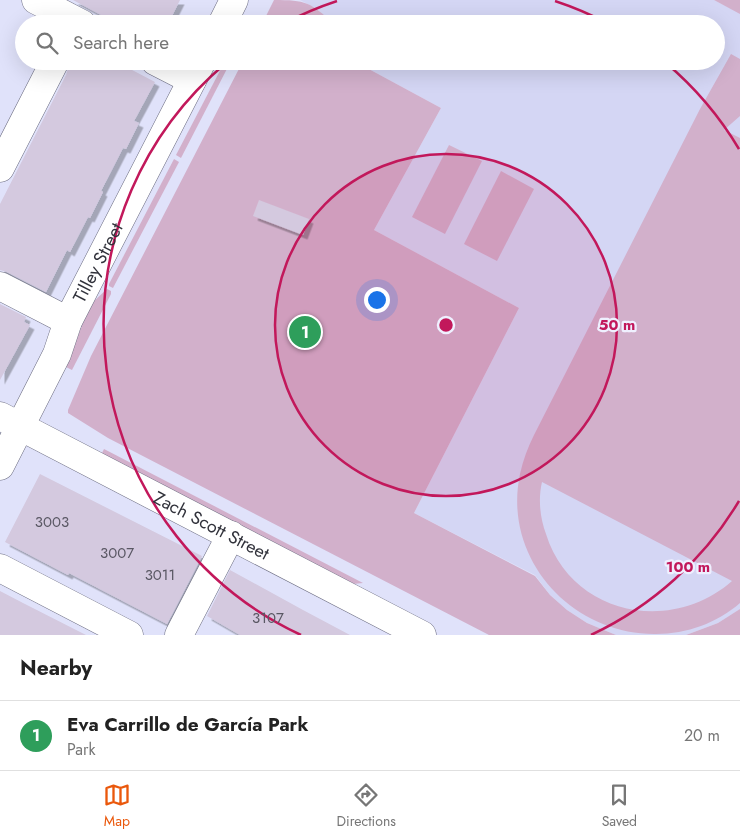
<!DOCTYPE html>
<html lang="en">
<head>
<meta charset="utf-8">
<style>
	body { margin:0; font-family:Jost,sans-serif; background:#f6f6f6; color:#222 }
	.you { position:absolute; left:376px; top:299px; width:18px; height:18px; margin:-12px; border:4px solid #fff; border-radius:50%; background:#1a73e8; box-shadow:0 0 0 8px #1a73e833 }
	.badge { display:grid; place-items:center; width:32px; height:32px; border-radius:50%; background:#ea580c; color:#fff; font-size:16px; font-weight:700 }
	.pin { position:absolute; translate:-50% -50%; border:2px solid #fff; box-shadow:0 1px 5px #0006 }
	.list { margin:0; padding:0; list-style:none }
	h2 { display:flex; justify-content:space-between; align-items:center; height:65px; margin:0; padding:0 20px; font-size:21px }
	h2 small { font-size:16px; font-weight:400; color:#767676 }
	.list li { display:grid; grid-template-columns:32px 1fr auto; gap:15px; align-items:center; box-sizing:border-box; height:70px; padding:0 20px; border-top:1px solid #e0e0e0 }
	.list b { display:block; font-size:19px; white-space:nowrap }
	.list p { margin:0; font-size:16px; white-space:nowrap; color:#767676 }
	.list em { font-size:16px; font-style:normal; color:#767676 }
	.icon { flex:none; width:28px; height:28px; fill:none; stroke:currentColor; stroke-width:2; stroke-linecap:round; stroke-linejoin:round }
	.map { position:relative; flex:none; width:740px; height:635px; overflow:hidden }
	.search { position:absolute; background:#fff; box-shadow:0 5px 20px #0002; left:15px; right:15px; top:15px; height:55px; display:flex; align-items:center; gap:12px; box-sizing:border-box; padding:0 18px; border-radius:28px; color:#767676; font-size:19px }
	.sheet { height:135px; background:#fff }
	nav { display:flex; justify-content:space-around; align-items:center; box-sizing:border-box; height:70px; border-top:1px solid #e0e0e0; background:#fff; font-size:14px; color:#767676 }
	nav a { display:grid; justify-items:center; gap:2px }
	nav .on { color:#ea580c }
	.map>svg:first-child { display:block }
	.built { fill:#d4d6f4 }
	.green { fill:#d2b0cb; fill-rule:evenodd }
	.building { fill:#d4c9df; filter:url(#shadow) }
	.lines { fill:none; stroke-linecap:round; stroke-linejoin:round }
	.minor-casing { stroke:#6b6c80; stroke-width:29 }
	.minor { stroke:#fff; stroke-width:28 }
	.ring { fill:none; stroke:#c2185b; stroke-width:2.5 }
	.labels { text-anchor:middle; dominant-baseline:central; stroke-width:4.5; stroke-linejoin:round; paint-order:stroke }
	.number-label { font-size:15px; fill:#5a5864 }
	.street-label { font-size:18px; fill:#31323b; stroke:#eff0ff }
	.centre { fill:#c2185b; stroke:#eff0ff; stroke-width:2.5 }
	.ring-label { font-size:15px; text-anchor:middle; font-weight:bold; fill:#c2185b; stroke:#eff0ff; stroke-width:4.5; stroke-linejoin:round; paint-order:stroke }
</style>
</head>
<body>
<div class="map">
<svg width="740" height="635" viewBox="0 0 740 635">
	<defs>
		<filter id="shadow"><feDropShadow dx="4.5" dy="4.5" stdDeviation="0" flood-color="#0004"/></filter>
	</defs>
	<rect width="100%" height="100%" fill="#e0e2fa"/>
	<path class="built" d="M 300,0 L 714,0 L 740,13 L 740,609 L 736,612 L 718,623 L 686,635 L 616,635 L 587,623 L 567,610 L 550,595 L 535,575 L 414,513 L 519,308 L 374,230 L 441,108 L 354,61 L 716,61 L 716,24 L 334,24 L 317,9 Z"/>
	<g class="green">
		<path d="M 274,0 C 306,0 310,2 334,24 L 262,24 Z"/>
		<path d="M 714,0 L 740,0 L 740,14 Z"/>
		<path d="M 731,54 L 740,59 L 740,116 L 724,130 L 740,138 L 740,603 C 717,623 687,634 656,634 C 572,635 502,559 520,474 C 523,460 528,447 534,435 L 700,109 ZM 542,482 L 732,581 C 671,635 571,615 546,534 C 540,518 538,499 542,482 Z"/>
		<path d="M 225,61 L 231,61 L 181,158 L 176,155 Z"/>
		<path d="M 243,61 L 354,61 L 441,108 L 374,230 L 519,308 L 414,513 L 535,576 L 550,595 L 567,610 L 587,623 L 616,635 L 489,635 L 108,438 L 68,413 L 68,410 L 91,356 Z"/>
		<path d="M 449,145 L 482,161 L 445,234 L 412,217 Z"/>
		<path d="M 174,159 L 179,162 L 113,288 L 109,286 L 109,284 Z"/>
		<path d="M 501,171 L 534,189 L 497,261 L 464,244 Z"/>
		<path d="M 107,289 L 111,291 L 111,294 L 72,370 L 66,367 L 84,320 L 93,302 Z"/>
		<path d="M 104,449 L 363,583 L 353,584 L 101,455 Z"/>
		<path d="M 740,609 L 740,635 L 686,635 L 718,623 Z"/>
	</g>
	<g class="building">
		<path d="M 73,0 L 180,0 L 168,24 L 118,24 Z"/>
		<path d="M 70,61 L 115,61 L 155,82 L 134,121 L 139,123 L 126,149 L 123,148 L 101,191 L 103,192 L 90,218 L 88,217 L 70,252 L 67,250 L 46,292 L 7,272 L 0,270 L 0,204 L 66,75 Z"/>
		<path d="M 259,200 L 309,219 L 303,235 L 253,216 Z"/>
		<path d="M 0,304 L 26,317 L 24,322 L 30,325 L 0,380 Z"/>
		<path d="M 40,474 L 202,556 L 167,624 L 69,573 L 68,575 L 5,542 Z"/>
		<path d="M 230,570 L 303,610 L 350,635 L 240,635 L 207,616 Z"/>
		<path d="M 0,591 L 23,603 L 86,635 L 0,635 Z"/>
	</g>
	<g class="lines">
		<g class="minor-casing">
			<g id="minor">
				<path d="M 36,0 L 82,24"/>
				<path d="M 222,24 L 234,0"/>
				<path d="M 155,61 L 192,80"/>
				<path d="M 0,168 L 55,61"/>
				<path d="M 0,286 L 68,321"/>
				<path id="s1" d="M 0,416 L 422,635"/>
				<path id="s2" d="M 0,466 L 57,354 L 68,321 L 202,61"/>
				<path d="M 0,568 L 129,635"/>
				<path d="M 179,635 L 231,535"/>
			</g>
		</g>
		<use href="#minor" class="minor"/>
	</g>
	<circle cx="446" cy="325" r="171" fill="#c2185b" fill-opacity=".12"/>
	<g class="ring">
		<circle cx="446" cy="325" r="171"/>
		<path d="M739 501A342 342 0 0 1 591 635M301 635A342 342 0 0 1 226 63M285 23A342 342 0 0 1 337 1M555 1A342 342 0 0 1 607 23M666 63A342 342 0 0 1 739 149"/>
	</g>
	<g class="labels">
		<g class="number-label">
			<text x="52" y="522">3003</text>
			<text x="117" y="553">3007</text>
			<text x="160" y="575">3011</text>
			<text x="268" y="618">3107</text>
		</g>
		<g class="street-label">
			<text stroke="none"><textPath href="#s2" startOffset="226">Tilley Street</textPath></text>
			<text stroke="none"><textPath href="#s1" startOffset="238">Zach Scott Street</textPath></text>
		</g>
	</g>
	<circle cx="446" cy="325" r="8" class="centre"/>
	<g class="ring-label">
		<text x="617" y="330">50 m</text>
		<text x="688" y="572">100 m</text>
	</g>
</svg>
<div class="you"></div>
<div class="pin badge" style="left:305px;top:332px;background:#2e9e5b">1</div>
<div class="search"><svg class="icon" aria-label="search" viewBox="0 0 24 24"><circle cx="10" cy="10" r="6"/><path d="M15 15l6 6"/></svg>Search here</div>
</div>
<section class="sheet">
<h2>Nearby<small></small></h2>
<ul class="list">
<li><span class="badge" style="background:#2e9e5b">1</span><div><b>Eva Carrillo de García Park</b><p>Park</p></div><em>20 m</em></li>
</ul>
</section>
<nav>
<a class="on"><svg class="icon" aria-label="map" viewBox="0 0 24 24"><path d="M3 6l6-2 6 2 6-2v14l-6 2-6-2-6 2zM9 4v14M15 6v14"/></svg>Map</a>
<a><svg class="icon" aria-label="directions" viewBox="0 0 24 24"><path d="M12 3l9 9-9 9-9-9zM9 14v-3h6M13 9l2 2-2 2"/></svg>Directions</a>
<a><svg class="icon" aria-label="saved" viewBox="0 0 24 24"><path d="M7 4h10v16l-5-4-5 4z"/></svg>Saved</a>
</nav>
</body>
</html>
